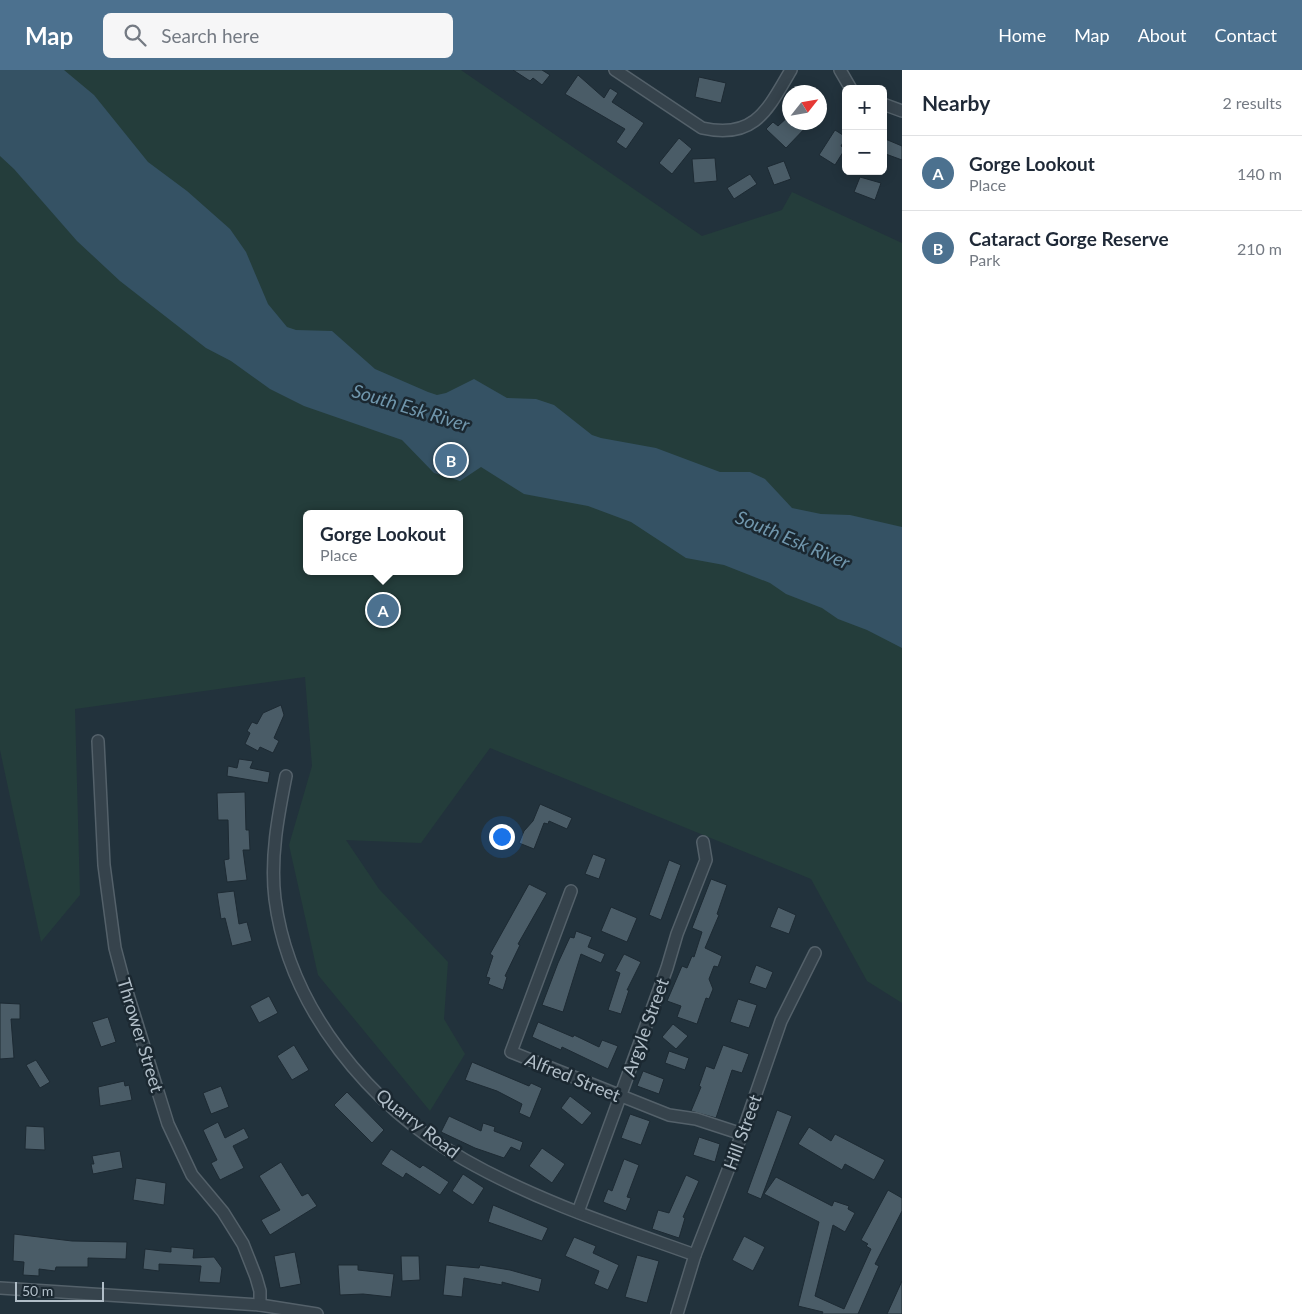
<!DOCTYPE html>
<html lang="en">
<head>
<meta charset="utf-8">
<style>
	body { margin:0; font-family:Lato,sans-serif; background:#f6f6f7; color:#1f2937 }
	.controls { position:absolute; right:15px; top:15px; display:grid; overflow:hidden; border-radius:8px; box-shadow:0 2px 12px #0003 }
	.controls button { width:45px; height:45px; display:grid; place-items:center; padding:0; border:0; border-bottom:1px solid #e0e1e3; background:#fff; color:#1f2937; font:25px sans-serif }
	.compass { position:absolute; left:782px; top:15px; width:45px; height:45px; border-radius:50%; background:#fff; box-shadow:0 2px 12px #0003; rotate:59deg }
	.scale { position:absolute; left:15px; bottom:12px; width:89px; box-sizing:border-box; padding-left:5px; border:2px solid #b1bec8; border-top:0; font-size:14px; line-height:18px; white-space:nowrap; color:#b1bec8; -webkit-text-stroke:4px #1b2831; paint-order:stroke }
	.you { position:absolute; left:501px; top:766px; width:18px; height:18px; margin:-12px; border:4px solid #fff; border-radius:50%; background:#1a73e8; box-shadow:0 0 0 8px #1a73e833 }
	.badge { display:grid; place-items:center; width:32px; height:32px; border-radius:50%; background:#4c718f; color:#fff; font-size:16px; font-weight:700 }
	.pin { position:absolute; translate:-50% -50%; border:2px solid #fff; box-shadow:0 1px 5px #0006 }
	.popup { position:absolute; left:303px; top:440px; width:160px; height:65px; box-sizing:border-box; display:grid; place-content:center; border-radius:8px; background:#fff; filter:drop-shadow(0 1px 4px #0005); font-size:16px; white-space:nowrap; color:#747a83 }
	.popup b { font-size:19px; color:#1f2937 }
	.popup::after { content:''; position:absolute; left:50%; top:100%; margin-left:-10px; border:10px solid transparent; border-top-color:#fff }
	.list { margin:0; padding:0; list-style:none }
	h2 { display:flex; justify-content:space-between; align-items:center; height:65px; margin:0; padding:0 20px; font-size:21px }
	h2 small { font-size:16px; font-weight:400; color:#747a83 }
	.list li { display:grid; grid-template-columns:32px 1fr auto; gap:15px; align-items:center; box-sizing:border-box; height:75px; padding:0 20px; border-top:1px solid #e0e1e3 }
	.list b { display:block; font-size:19px; white-space:nowrap }
	.list p { margin:0; font-size:16px; white-space:nowrap; color:#747a83 }
	.list em { font-size:16px; font-style:normal; color:#747a83 }
	.icon { flex:none; width:28px; height:28px; fill:none; stroke:currentColor; stroke-width:2; stroke-linecap:round; stroke-linejoin:round }
	.map { position:relative; flex:none; width:902px; height:1244px; overflow:hidden }
	header { display:flex; align-items:center; gap:30px; box-sizing:border-box; height:70px; padding:0 25px; background:#4c718f; color:#fff }
	header strong { font-size:24px }
	nav { display:flex; gap:28px; margin-inline-start:auto; font-size:18px }
	.search { width:350px; height:45px; background:#f6f6f7; display:flex; align-items:center; gap:12px; box-sizing:border-box; padding:0 18px; border-radius:8px; color:#747a83; font-size:19px }
	main { display:flex }
	aside { flex:1; background:#fff }
	.map>svg:first-child { display:block }
	.green { fill:#243d3b; fill-rule:evenodd }
	.water { fill:#355264 }
	.building { fill:#4a5c67; stroke:#1d2a33 }
	.lines { fill:none; stroke-linecap:round; stroke-linejoin:round }
	.street-casing { stroke:#54616a; stroke-width:14 }
	.street { stroke:#36434c; stroke-width:11 }
	.labels { text-anchor:middle; dominant-baseline:central; stroke-width:5; stroke-linejoin:round; paint-order:stroke }
	.street-label { font-size:18px; fill:#b1bec8; stroke:#1b2831 }
	.water-label { font-size:19px; font-style:italic; fill:#7096ac; stroke:#1b2831 }
</style>
</head>
<body>
<header>
<strong>Map</strong>
<div class="search"><svg class="icon" aria-label="search" viewBox="0 0 24 24"><circle cx="10" cy="10" r="6"/><path d="M15 15l6 6"/></svg>Search here</div>
<nav><a>Home</a><a>Map</a><a>About</a><a>Contact</a></nav>
</header>
<main>
<div class="map">
<svg width="902" height="1244" viewBox="0 0 902 1244">
	<rect width="100%" height="100%" fill="#22323c"/>
	<path class="green" d="M 0,0 L 461,0 L 702,166 L 782,140 L 792,122 L 902,173 L 902,933 L 867,911 L 811,809 L 490,678 L 421,773 L 346,770 L 379,819 L 448,892 L 444,949 L 465,984 L 430,1041 L 318,905 L 289,775 L 312,696 L 305,607 L 75,639 L 80,825 L 41,872 L 0,680 ZM 307,444 L 459,444 L 459,501 L 307,501 Z"/>
	<path class="water" d="M 0,0 L 64,0 L 94,25 L 148,92 L 187,121 L 230,159 L 246,182 L 268,234 L 287,257 L 296,260 L 332,261 L 375,299 L 428,322 L 437,325 L 446,323 L 474,309 L 507,328 L 536,329 L 554,335 L 592,365 L 601,368 L 656,378 L 720,402 L 750,402 L 765,409 L 792,438 L 821,444 L 850,445 L 902,457 L 902,578 L 867,560 L 838,549 L 822,538 L 786,524 L 770,513 L 724,495 L 686,488 L 631,452 L 588,436 L 524,424 L 481,397 L 460,411 L 434,403 L 402,370 L 304,336 L 270,319 L 231,291 L 206,278 L 120,211 L 77,171 L 14,99 L 0,86 Z"/>
	<g class="building">
		<path d="M 513,0 L 542,0 L 550,5 L 542,15 L 533,8 L 530,11 Z"/>
		<path d="M 578,5 L 604,28 L 610,18 L 618,23 L 612,32 L 644,53 L 626,79 L 616,72 L 625,59 L 565,24 Z"/>
		<path d="M 699,7 L 726,13 L 721,33 L 695,27 Z"/>
		<path d="M 790,45 L 790,52 L 811,52 L 786,78 L 766,59 L 773,52 L 778,56 Z"/>
		<path d="M 835,60 L 846,67 L 841,76 L 845,79 L 835,95 L 819,85 Z"/>
		<path d="M 679,68 L 692,79 L 672,104 L 659,93 Z"/>
		<path d="M 883,68 L 902,76 L 902,90 L 883,83 Z"/>
		<path d="M 715,88 L 717,111 L 694,113 L 692,89 Z"/>
		<path d="M 784,91 L 791,109 L 774,115 L 767,97 Z"/>
		<path d="M 750,104 L 757,114 L 734,129 L 727,118 Z"/>
		<path d="M 860,107 L 881,113 L 875,130 L 854,122 Z"/>
		<path d="M 281,635 L 284,645 L 274,668 L 279,671 L 273,683 L 260,677 L 258,681 L 245,674 L 250,663 L 247,661 L 252,652 L 257,654 L 263,643 Z"/>
		<path d="M 239,689 L 253,691 L 250,698 L 270,702 L 268,713 L 227,706 L 228,696 L 237,698 Z"/>
		<path d="M 245,722 L 246,760 L 249,760 L 250,780 L 243,780 L 247,810 L 227,812 L 224,790 L 229,789 L 228,750 L 218,750 L 217,723 Z"/>
		<path d="M 540,734 L 572,748 L 567,759 L 549,751 L 548,754 L 544,753 L 534,779 L 519,773 L 524,761 L 533,751 Z"/>
		<path d="M 593,784 L 606,789 L 599,809 L 585,804 Z"/>
		<path d="M 669,790 L 681,795 L 661,850 L 649,845 Z"/>
		<path d="M 711,809 L 727,815 L 717,844 L 719,845 L 705,878 L 722,886 L 718,897 L 714,896 L 709,909 L 713,919 L 709,929 L 706,928 L 697,954 L 677,947 L 681,936 L 667,931 L 682,896 L 687,898 L 692,886 L 694,887 L 702,862 L 692,858 Z"/>
		<path d="M 529,814 L 547,823 L 518,874 L 520,875 L 505,906 L 507,907 L 503,920 L 488,914 L 490,908 L 486,907 L 493,886 L 490,884 Z"/>
		<path d="M 234,821 L 239,854 L 247,852 L 252,871 L 232,876 L 225,848 L 221,849 L 217,823 Z"/>
		<path d="M 611,837 L 637,848 L 627,872 L 601,861 Z"/>
		<path d="M 778,837 L 796,845 L 789,864 L 770,857 Z"/>
		<path d="M 576,861 L 592,867 L 588,877 L 605,884 L 601,893 L 581,884 L 563,942 L 542,935 L 558,893 L 570,867 L 574,868 Z"/>
		<path d="M 624,884 L 641,892 L 627,920 L 629,920 L 621,944 L 608,940 L 620,903 L 615,901 Z"/>
		<path d="M 756,895 L 773,902 L 766,919 L 749,913 Z"/>
		<path d="M 269,926 L 278,943 L 259,953 L 250,936 Z"/>
		<path d="M 738,929 L 757,935 L 749,958 L 730,952 Z"/>
		<path d="M 0,933 L 20,934 L 20,949 L 11,949 L 14,988 L 0,989 Z"/>
		<path d="M 108,947 L 116,972 L 101,977 L 92,952 Z"/>
		<path d="M 538,952 L 573,967 L 574,965 L 599,977 L 602,970 L 618,976 L 608,999 L 562,977 L 561,980 L 532,967 Z"/>
		<path d="M 673,954 L 688,966 L 676,979 L 662,967 Z"/>
		<path d="M 294,975 L 309,1000 L 292,1010 L 277,986 Z"/>
		<path d="M 723,975 L 749,984 L 742,1003 L 732,1000 L 716,1048 L 691,1041 L 701,1017 L 699,1016 L 706,996 L 714,999 Z"/>
		<path d="M 669,981 L 689,988 L 685,1000 L 665,993 Z"/>
		<path d="M 36,990 L 50,1012 L 40,1018 L 26,995 Z"/>
		<path d="M 472,992 L 529,1016 L 531,1013 L 542,1018 L 530,1048 L 519,1043 L 522,1034 L 497,1021 L 465,1010 Z"/>
		<path d="M 643,1001 L 664,1009 L 659,1024 L 637,1016 Z"/>
		<path d="M 124,1011 L 125,1016 L 129,1015 L 132,1030 L 100,1036 L 98,1017 Z"/>
		<path d="M 221,1016 L 229,1037 L 211,1044 L 203,1023 Z"/>
		<path d="M 347,1022 L 384,1060 L 372,1073 L 334,1035 Z"/>
		<path d="M 570,1026 L 592,1043 L 582,1055 L 561,1038 Z"/>
		<path d="M 777,1040 L 792,1046 L 761,1129 L 747,1123 Z"/>
		<path d="M 630,1044 L 650,1051 L 641,1075 L 621,1068 Z"/>
		<path d="M 449,1046 L 481,1061 L 483,1053 L 495,1057 L 494,1061 L 523,1072 L 520,1081 L 511,1077 L 504,1088 L 475,1078 L 441,1062 Z"/>
		<path d="M 218,1052 L 225,1068 L 244,1058 L 249,1068 L 233,1076 L 244,1098 L 220,1110 L 211,1093 L 217,1090 L 203,1060 Z"/>
		<path d="M 26,1056 L 44,1057 L 45,1080 L 25,1079 Z"/>
		<path d="M 809,1057 L 831,1071 L 835,1064 L 885,1090 L 874,1110 L 845,1094 L 842,1100 L 798,1074 Z"/>
		<path d="M 699,1067 L 720,1074 L 715,1092 L 693,1085 Z"/>
		<path d="M 542,1078 L 565,1094 L 552,1113 L 529,1096 Z"/>
		<path d="M 391,1079 L 420,1098 L 423,1095 L 449,1112 L 440,1125 L 406,1103 L 403,1108 L 381,1094 Z"/>
		<path d="M 120,1081 L 123,1098 L 93,1104 L 91,1094 L 94,1094 L 92,1086 Z"/>
		<path d="M 624,1089 L 639,1095 L 627,1127 L 631,1128 L 626,1141 L 603,1132 L 608,1119 L 612,1121 Z"/>
		<path d="M 281,1092 L 302,1126 L 308,1123 L 317,1136 L 270,1165 L 261,1150 L 280,1140 L 259,1106 Z"/>
		<path d="M 463,1104 L 484,1118 L 473,1135 L 452,1121 Z"/>
		<path d="M 686,1105 L 699,1111 L 683,1147 L 685,1148 L 679,1168 L 652,1159 L 658,1140 L 669,1143 Z"/>
		<path d="M 776,1107 L 832,1136 L 834,1131 L 849,1136 L 848,1139 L 855,1143 L 845,1162 L 833,1155 L 815,1226 L 844,1239 L 871,1179 L 866,1176 L 868,1174 L 861,1170 L 888,1120 L 902,1128 L 902,1141 L 875,1194 L 879,1196 L 858,1244 L 822,1244 L 823,1242 L 798,1236 L 819,1152 L 764,1124 Z"/>
		<path d="M 136,1108 L 166,1113 L 164,1135 L 133,1130 Z"/>
		<path d="M 493,1135 L 548,1158 L 542,1171 L 488,1152 Z"/>
		<path d="M 14,1164 L 72,1171 L 127,1172 L 126,1189 L 88,1188 L 88,1197 L 56,1197 L 55,1201 L 39,1199 L 39,1206 L 23,1205 L 24,1192 L 13,1191 Z"/>
		<path d="M 744,1166 L 765,1177 L 753,1201 L 732,1190 Z"/>
		<path d="M 574,1167 L 596,1176 L 593,1183 L 619,1195 L 608,1220 L 594,1214 L 599,1201 L 565,1186 Z"/>
		<path d="M 171,1177 L 194,1179 L 193,1188 L 214,1187 L 222,1198 L 220,1213 L 199,1212 L 201,1196 L 159,1194 L 159,1201 L 143,1199 L 145,1179 L 171,1182 Z"/>
		<path d="M 295,1182 L 301,1214 L 280,1218 L 274,1186 Z"/>
		<path d="M 637,1185 L 659,1191 L 647,1233 L 625,1227 Z"/>
		<path d="M 401,1186 L 419,1186 L 420,1210 L 402,1211 Z"/>
		<path d="M 338,1195 L 358,1195 L 358,1200 L 394,1204 L 391,1227 L 363,1224 L 340,1225 Z"/>
		<path d="M 446,1195 L 479,1198 L 480,1195 L 510,1200 L 542,1209 L 539,1222 L 502,1212 L 502,1215 L 464,1208 L 462,1227 L 443,1225 Z"/>
		<path d="M 902,1211 L 902,1244 L 887,1244 Z"/>
	</g>
	<g class="lines">
		<g class="street-casing">
			<g id="street">
				<path d="M 615,0 L 702,58 C 755,70 768,39 791,0"/>
				<path d="M 840,0 L 851,19"/>
				<path d="M 883,34 L 902,41"/>
				<path d="M 98,671 L 104,795 L 115,878 L 124,912 L 168,1054 L 192,1105 L 223,1142 L 243,1174 L 256,1207 L 260,1221 L 260,1235"/>
				<path d="M 286,706 C 278,746 270,788 275,829 C 289,939 370,1036 465,1090 C 537,1131 617,1157 695,1185"/>
				<path d="M 571,821 L 511,982 L 669,1045 L 696,1049 L 742,1064"/>
				<path d="M 578,1142 L 667,898 L 677,864 L 706,790 L 703,772"/>
				<path d="M 0,1218 L 260,1235 L 317,1244"/>
				<path d="M 677,1244 L 695,1185 L 742,1064 L 781,951 L 815,883"/>
			</g>
		</g>
		<use href="#street" class="street"/>
	</g>
	<g class="labels">
		<g class="street-label">
			<text transform="translate(645 957) rotate(-70)">Argyle Street</text>
			<text transform="translate(141 965) rotate(73)">Thrower Street</text>
			<text transform="translate(573 1007) rotate(22)">Alfred Street</text>
			<text transform="translate(418 1053) rotate(38)">Quarry Road</text>
			<text transform="translate(742 1062) rotate(-70)">Hill Street</text>
		</g>
		<g class="water-label">
			<text transform="translate(411 337) rotate(17)">South Esk River</text>
			<text transform="translate(793 469) rotate(23)">South Esk River</text>
		</g>
	</g>
</svg>
<div class="controls">
<button>+</button>
<button>−</button>
</div>
<svg class="compass" viewBox="-18 -18 36 36"><path d="M0-13l5 13h-10z" fill="#e53935"/><path d="M0 13l5-13h-10z" fill="#747a83"/></svg>
<div class="scale">50 m</div>
<div class="you"></div>
<div class="pin badge" style="left:383px;top:540px">A</div>
<div class="popup"><b>Gorge Lookout</b>Place</div>
<div class="pin badge" style="left:451px;top:390px">B</div>
</div>
<aside>
<h2>Nearby<small>2 results</small></h2>
<ul class="list">
<li><span class="badge">A</span><div><b>Gorge Lookout</b><p>Place</p></div><em>140 m</em></li>
<li><span class="badge">B</span><div><b>Cataract Gorge Reserve</b><p>Park</p></div><em>210 m</em></li>
</ul>
</aside>
</main>
</body>
</html>
